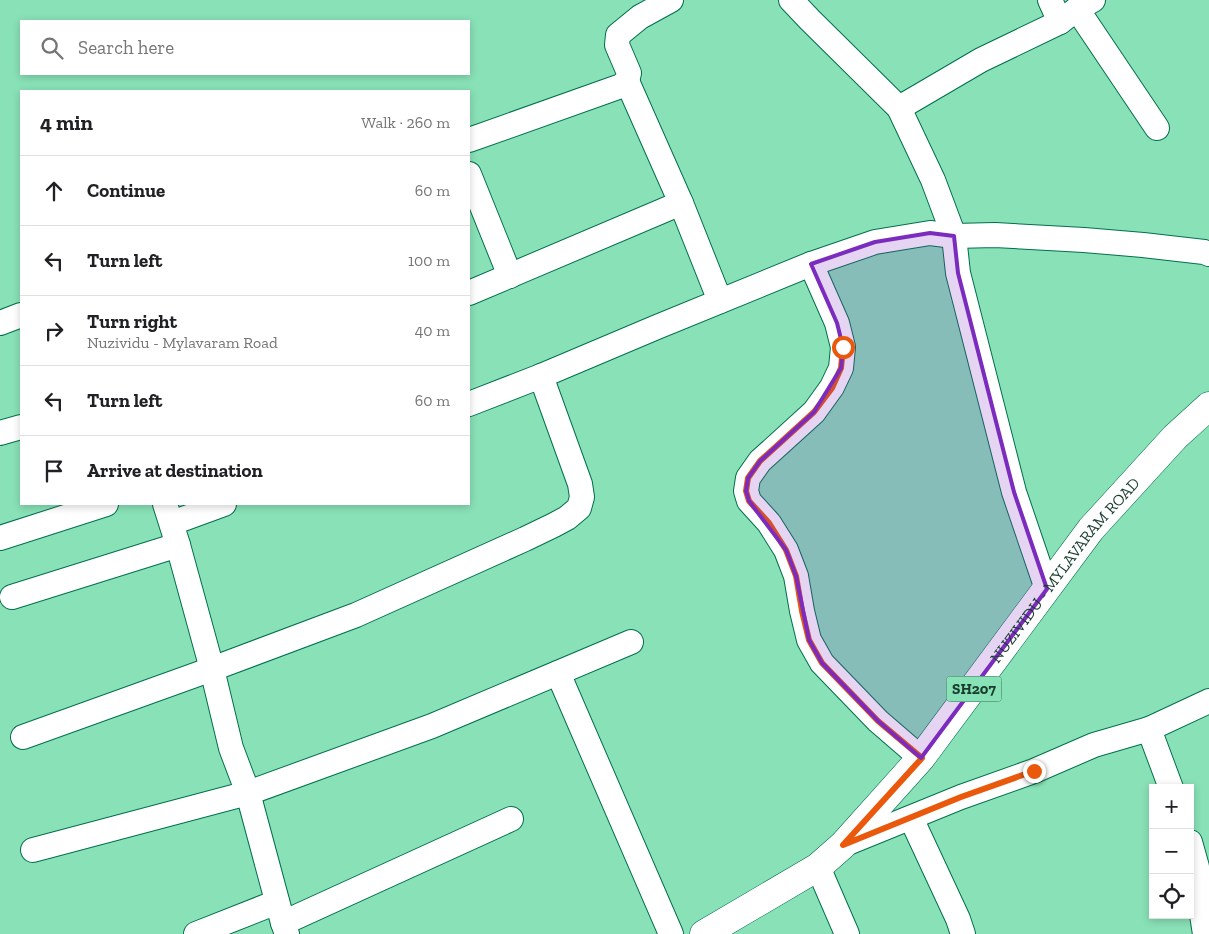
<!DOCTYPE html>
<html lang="en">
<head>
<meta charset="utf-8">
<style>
	body { margin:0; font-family:"Zilla Slab",serif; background:#f2f2f2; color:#202124 }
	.controls { position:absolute; right:15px; bottom:15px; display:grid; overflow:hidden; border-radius:0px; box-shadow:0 2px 8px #0003 }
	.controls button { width:45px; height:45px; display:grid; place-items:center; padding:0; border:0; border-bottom:1px solid #e0e0e0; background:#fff; color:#202124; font:25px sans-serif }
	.stop { position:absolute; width:15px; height:15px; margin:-11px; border:4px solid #ea580c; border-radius:50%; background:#fff }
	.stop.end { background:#ea580c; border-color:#fff; box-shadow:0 1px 5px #0008 }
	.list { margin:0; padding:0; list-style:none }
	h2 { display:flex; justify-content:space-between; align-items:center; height:65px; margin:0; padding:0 20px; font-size:21px }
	h2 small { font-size:16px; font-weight:400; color:#757577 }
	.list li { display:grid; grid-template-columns:32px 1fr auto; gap:15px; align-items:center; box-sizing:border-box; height:70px; padding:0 20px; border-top:1px solid #e0e0e0 }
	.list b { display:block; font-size:19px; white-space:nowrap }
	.list p { margin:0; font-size:16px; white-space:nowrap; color:#757577 }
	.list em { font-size:16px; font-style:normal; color:#757577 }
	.icon { flex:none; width:28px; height:28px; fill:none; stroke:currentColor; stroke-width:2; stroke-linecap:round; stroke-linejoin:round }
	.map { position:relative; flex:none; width:1209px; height:934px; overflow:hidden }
	.search { position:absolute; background:#fff; box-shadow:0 2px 8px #0003; left:20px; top:20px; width:450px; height:55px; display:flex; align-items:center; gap:12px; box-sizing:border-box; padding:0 18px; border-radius:0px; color:#757577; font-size:19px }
	.panel { position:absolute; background:#fff; box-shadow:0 2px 8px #0003; left:20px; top:90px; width:450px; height:415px; border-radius:0px }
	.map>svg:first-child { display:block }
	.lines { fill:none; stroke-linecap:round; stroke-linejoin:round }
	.minor-casing { stroke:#01704b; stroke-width:26 }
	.major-casing { stroke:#01704b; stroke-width:29 }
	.minor { stroke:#fff; stroke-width:24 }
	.major { stroke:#fff; stroke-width:28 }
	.route { stroke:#ea580c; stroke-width:6 }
	.marked { fill:#7b2cbf; fill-opacity:0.2; stroke:#7b2cbf; stroke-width:4; stroke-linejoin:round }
	.labels { text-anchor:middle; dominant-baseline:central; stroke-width:4; stroke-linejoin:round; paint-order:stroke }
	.shield { fill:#89e1b7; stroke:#386e55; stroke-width:1 }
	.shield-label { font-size:15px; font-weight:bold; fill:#163c2b }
	.street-label { font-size:16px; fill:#163c2b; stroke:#89e1b7 }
</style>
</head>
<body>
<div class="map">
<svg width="1209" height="934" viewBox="0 0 1209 934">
	<rect width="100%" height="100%" fill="#89e1b7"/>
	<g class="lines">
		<g class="minor-casing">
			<g id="minor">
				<path d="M 791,0 L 810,20 L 899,108 L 933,180 L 954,236 L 958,273 L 1014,492 L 1047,589"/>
				<path d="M 1050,0 L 1060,22"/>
				<path d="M 1077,9 L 1157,128"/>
				<path d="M 627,81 L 681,203 L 720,301"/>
				<path d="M 899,108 L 981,60 L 1060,22 L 1077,9 L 1093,0"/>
				<path d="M 469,140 L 621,86 L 627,81 L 629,73 L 617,45 L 618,35 L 640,17 L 671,0"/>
				<path d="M 469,174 L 510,276"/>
				<path d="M 811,264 L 837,323 L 843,347 L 841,368 L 832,387 L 814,412 L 760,461 L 748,478 L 746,491 L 749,501 L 769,523 L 786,550 L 796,576 L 802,611 L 809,640 L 822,663 L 878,721 L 921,758"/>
				<path d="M 469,293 L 681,203"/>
				<path d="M 0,323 L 21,315"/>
				<path d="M 469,404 L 541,376 L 657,327 L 811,264 L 875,242 L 930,233 L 954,236 L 995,235 L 1084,240 L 1143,245 L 1204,252 L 1209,254"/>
				<path d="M 0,433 L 21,427"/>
				<path d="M 165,504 L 178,545 L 212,669 L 231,748 L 248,793 L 283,923 L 287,934"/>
				<path d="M 172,523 L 224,504"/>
				<path d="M 0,538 L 106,504"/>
				<path d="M 12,597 L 178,545"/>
				<path d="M 558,673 L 671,934"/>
				<path d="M 1149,729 L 1171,788"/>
				<path d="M 23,737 L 212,669 L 356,615 L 525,539 L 554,525 L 567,518 L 579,508 L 582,497 L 580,484 L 541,376"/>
				<path d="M 911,818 L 958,919 L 963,934"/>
				<path d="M 1190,842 L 1197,867 L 1199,896 L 1205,934"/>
				<path d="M 843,845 L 961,797 L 1034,771 L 1094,745 L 1149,729 L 1209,701"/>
				<path d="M 33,850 L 248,793 L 432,726 L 631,642"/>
				<path d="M 818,867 L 847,934"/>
				<path d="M 283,923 L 511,819"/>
				<path d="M 196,934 L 277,902"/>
			</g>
		</g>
		<g class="major-casing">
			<g id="major">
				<path id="s1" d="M 704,934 L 818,867 L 843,845 L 921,758 L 1091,529 L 1175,437 L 1209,406"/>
			</g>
		</g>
		<use href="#minor" class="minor"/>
		<use href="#major" class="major"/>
	</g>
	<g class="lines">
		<path class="route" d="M 843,347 L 841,368 L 832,388 L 814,412 L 760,461 L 748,478 L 746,491 L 749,501 L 769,523 L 786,550 L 796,576 L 802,611 L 809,640 L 822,663 L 878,721 L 922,758 L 843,845 L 961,797 L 1034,771"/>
	</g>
	<path class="marked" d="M 930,233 L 954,236 L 958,273 L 1014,492 L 1047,589 L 921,758 L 878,721 L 822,663 L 809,640 L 796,576 L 786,550 L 749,501 L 746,491 L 748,478 L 760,461 L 814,412 L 841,368 L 843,347 L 837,323 L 811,264 L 875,242 Z"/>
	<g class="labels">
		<rect class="shield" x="946.5" y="676.5" width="55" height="25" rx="4"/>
		<g class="shield-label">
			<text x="974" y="689">SH207</text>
		</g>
		<g class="street-label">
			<text stroke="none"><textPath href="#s1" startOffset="519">NUZIVIDU - MYLAVARAM ROAD</textPath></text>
		</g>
	</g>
</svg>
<div class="controls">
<button>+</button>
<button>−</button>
<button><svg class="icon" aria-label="locate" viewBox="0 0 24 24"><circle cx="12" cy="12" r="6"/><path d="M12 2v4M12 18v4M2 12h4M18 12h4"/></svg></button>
</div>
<div class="stop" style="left:843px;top:347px"></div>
<div class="stop end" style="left:1034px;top:771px"></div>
<div class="search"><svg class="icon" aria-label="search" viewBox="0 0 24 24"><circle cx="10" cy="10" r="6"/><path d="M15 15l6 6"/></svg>Search here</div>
<section class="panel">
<h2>4 min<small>Walk · 260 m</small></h2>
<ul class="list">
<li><svg class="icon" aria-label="ahead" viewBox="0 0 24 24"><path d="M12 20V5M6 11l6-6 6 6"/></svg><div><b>Continue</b></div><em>60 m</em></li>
<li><svg class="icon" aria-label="left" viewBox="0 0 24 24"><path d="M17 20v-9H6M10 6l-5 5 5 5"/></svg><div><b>Turn left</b></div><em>100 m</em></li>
<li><svg class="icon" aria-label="right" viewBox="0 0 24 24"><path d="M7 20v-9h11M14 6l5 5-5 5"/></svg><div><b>Turn right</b><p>Nuzividu - Mylavaram Road</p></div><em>40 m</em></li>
<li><svg class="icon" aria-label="left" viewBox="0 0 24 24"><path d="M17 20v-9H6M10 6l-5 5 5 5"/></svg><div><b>Turn left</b></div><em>60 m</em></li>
<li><svg class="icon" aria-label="arrive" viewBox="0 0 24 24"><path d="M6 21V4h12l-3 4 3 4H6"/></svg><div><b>Arrive at destination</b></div></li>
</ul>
</section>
</div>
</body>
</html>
